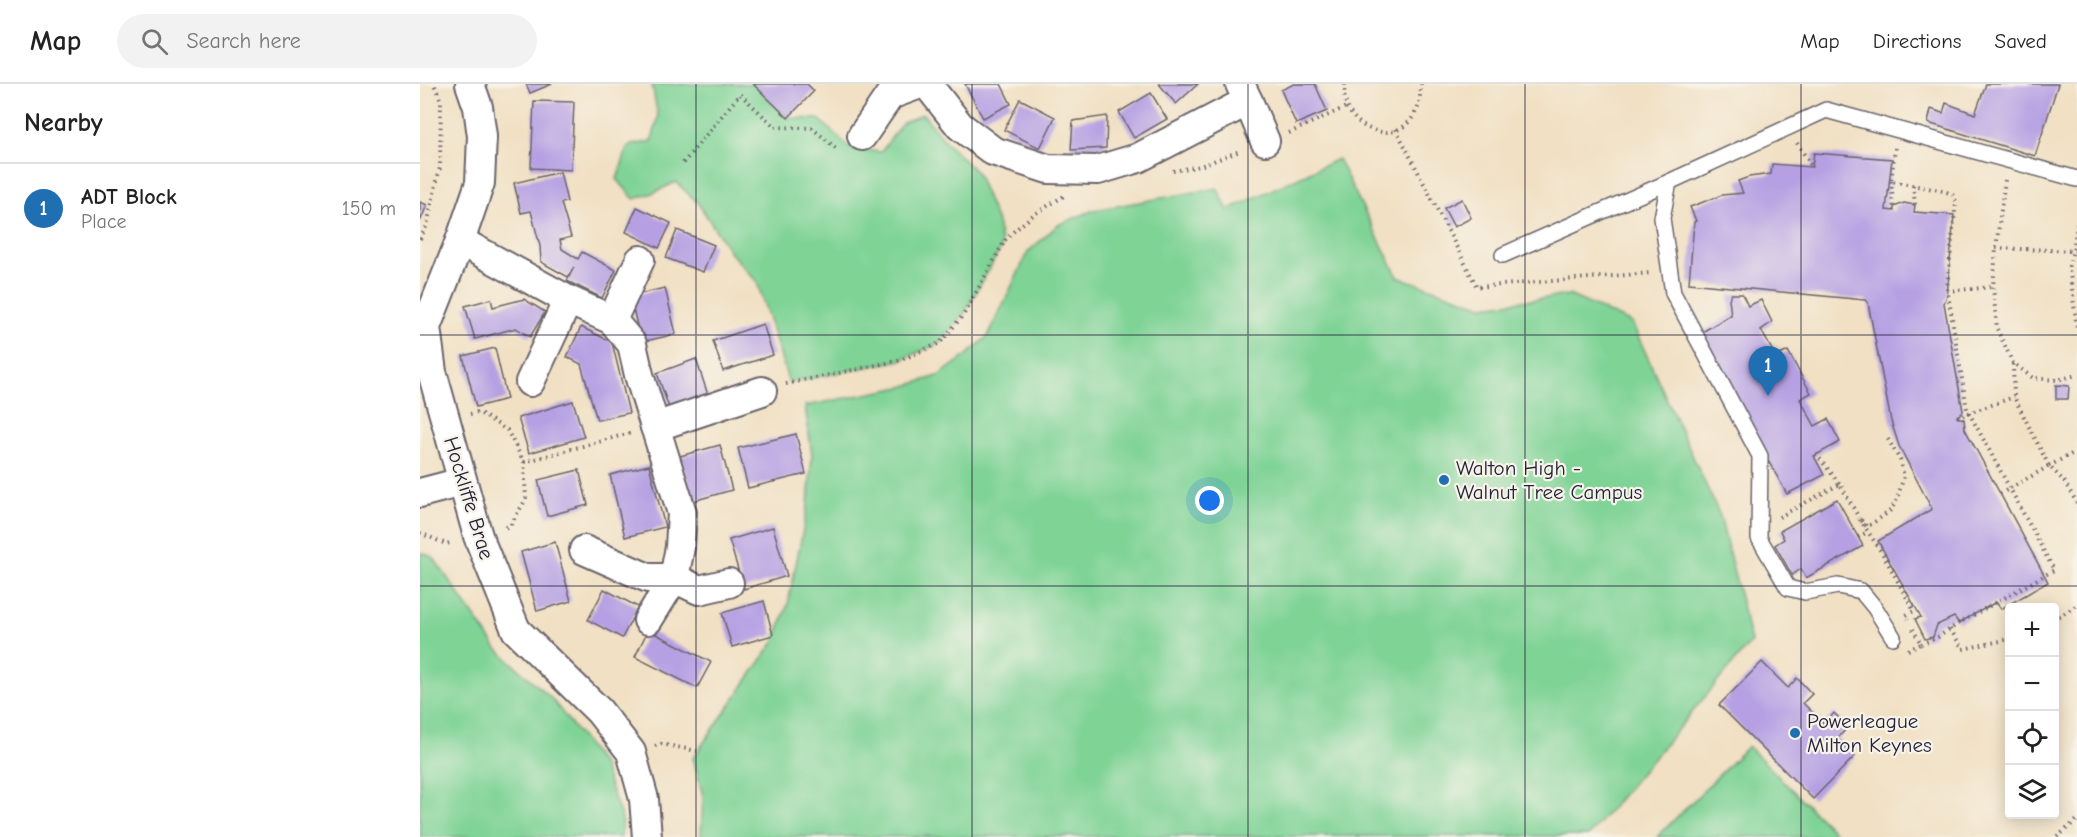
<!DOCTYPE html>
<html lang="en">
<head>
<meta charset="utf-8">
<style>
	body { margin:0; font-family:"Comic Neue",sans-serif; background:#f2f2f2; color:#222 }
	.controls { position:absolute; right:18px; bottom:18px; display:grid; overflow:hidden; border-radius:6px; box-shadow:0 3px 15px #0003 }
	.controls button { width:54px; height:54px; display:grid; place-items:center; padding:0; border:0; border-bottom:2px solid #e0e0e0; background:#fff; color:#222; font:30px sans-serif }
	.you { position:absolute; left:790px; top:417px; width:21px; height:21px; margin:-15px; border:4px solid #fff; border-radius:50%; background:#1a73e8; box-shadow:0 0 0 9px #1a73e833 }
	.badge { display:grid; place-items:center; width:39px; height:39px; border-radius:50%; background:#1f6fb2; color:#fff; font-size:20px; font-weight:700 }
	.pin { position:absolute; translate:-50% -50px; filter:drop-shadow(0 2px 3px #0008) }
	.pin::after { content:''; position:absolute; top:32px; width:21px; height:18px; background:inherit; clip-path:polygon(0 0,100% 0,50% 100%) }
	.list { margin:0; padding:0; list-style:none }
	h2 { display:flex; justify-content:space-between; align-items:center; height:78px; margin:0; padding:0 24px; font-size:26px }
	h2 small { font-size:20px; font-weight:400; color:#767676 }
	.list li { display:grid; grid-template-columns:39px 1fr auto; gap:18px; align-items:center; box-sizing:border-box; height:90px; padding:0 24px; border-top:2px solid #e0e0e0 }
	.list b { display:block; font-size:22px; white-space:nowrap }
	.list p { margin:0; font-size:20px; white-space:nowrap; color:#767676 }
	.list em { font-size:20px; font-style:normal; color:#767676 }
	.icon { flex:none; width:33px; height:33px; fill:none; stroke:currentColor; stroke-width:2; stroke-linecap:round; stroke-linejoin:round }
	.map { position:relative; flex:none; width:1657px; height:753px; overflow:hidden }
	header { display:flex; align-items:center; gap:36px; box-sizing:border-box; height:84px; padding:0 30px; background:#fff; border-bottom:2px solid #e0e0e0 }
	header strong { font-size:28px }
	nav { display:flex; gap:33px; margin-inline-start:auto; font-size:21px }
	.search { width:420px; height:54px; background:#f2f2f2; display:flex; align-items:center; gap:15px; box-sizing:border-box; padding:0 21px; border-radius:33px; color:#767676; font-size:22px }
	main { display:flex }
	aside { flex:1; background:#fff }
	.map>svg:first-child { display:block }
	.green { fill:#7ed395; stroke:#507a68; stroke-width:1.5 }
	.building { fill:#b6a0e3 }
	.lines { fill:none; stroke-linecap:round; stroke-linejoin:round }
	.service-casing { stroke:#6a646b; stroke-width:18 }
	.minor-casing { stroke:#6a646b; stroke-width:32 }
	.path { stroke:#6a646b; stroke-width:4; stroke-dasharray:1.5 4.5; stroke-linecap:butt }
	.service { stroke:#fff; stroke-width:15 }
	.minor { stroke:#fff; stroke-width:28 }
	.path-bridge { stroke:#6a646b; stroke-width:4; stroke-dasharray:1.5 4.5; stroke-linecap:butt }
	.grid { fill:none; stroke:#22223b; stroke-width:1.5; stroke-opacity:0.55 }
	.poi-dot { fill:#1f6fb2; stroke:#f7f3e8; stroke-width:2 }
	.labels { text-anchor:middle; dominant-baseline:central; stroke-width:4.5; stroke-linejoin:round; paint-order:stroke }
	.poi-label { font-size:21px; fill:#22223b; stroke:#f7f3e8; text-anchor:start }
	.street-label { font-size:21px; fill:#22223b; stroke:#f7f3e8 }
</style>
</head>
<body>
<header>
<strong>Map</strong>
<div class="search"><svg class="icon" aria-label="search" viewBox="0 0 24 24"><circle cx="10" cy="10" r="6"/><path d="M15 15l6 6"/></svg>Search here</div>
<nav><a>Map</a><a>Directions</a><a>Saved</a></nav>
</header>
<main>
<aside>
<h2>Nearby<small></small></h2>
<ul class="list">
<li><span class="badge">1</span><div><b>ADT Block</b><p>Place</p></div><em>150 m</em></li>
</ul>
</aside>
<div class="map">
<svg width="1657" height="753" viewBox="0 0 1657 753">
	<rect width="100%" height="100%" fill="#f7f3e8"/>
	<filter id="ink" filterUnits="userSpaceOnUse"><feTurbulence type="fractalNoise" baseFrequency=".0167" numOctaves="2"/><feDisplacementMap in="SourceGraphic" scale="12" xChannelSelector="R" yChannelSelector="G"/><feConvolveMatrix kernelMatrix="1 2 1 2 8 2 1 2 1" color-interpolation-filters="sRGB"/></filter>
	<filter id="wash" filterUnits="userSpaceOnUse"><feTurbulence type="fractalNoise" baseFrequency=".008" numOctaves="4" result="noise"/><feDisplacementMap in="SourceGraphic" scale="24" xChannelSelector="R" yChannelSelector="G"/><feGaussianBlur stdDeviation="1.35" result="paint"/><feColorMatrix in="noise" values="0 0 0 0 0 0 0 0 0 0 0 0 0 0 0 0 0 1.4 0 .05"/><feComposite in="paint" operator="in"/></filter>
	<g filter="url(#wash)">
		<rect width="100%" height="100%" fill="#f1e0c3"/>
		<g class="green">
			<path d="M 232,0 L 333,0 L 368,34 L 399,35 L 430,64 L 461,68 L 482,39 L 503,30 L 525,57 L 557,89 L 577,138 L 582,162 L 544,230 L 520,259 L 481,276 L 369,299 L 337,198 L 310,168 L 278,119 L 256,98 L 233,109 L 214,115 L 197,95 L 208,62 L 232,57 L 238,33 Z"/>
			<path d="M 918,75 L 978,193 L 1063,222 L 1149,211 L 1212,239 L 1300,432 L 1331,558 L 1168,752 L 281,753 L 283,712 L 273,674 L 354,558 L 368,520 L 388,421 L 392,371 L 385,322 L 482,303 L 518,292 L 547,271 L 568,252 L 608,168 L 638,141 L 674,126 L 797,104 L 808,126 Z"/>
			<path d="M 0,468 L 13,473 L 77,565 L 131,614 L 182,680 L 202,735 L 201,753 L 0,753 Z"/>
			<path d="M 1328,662 L 1419,753 L 1237,753 Z"/>
		</g>
		<g id="blocks">
			<g class="building">
				<path d="M 106,0 L 132,0 L 110,9 Z"/>
				<path d="M 333,0 L 387,0 L 394,7 L 368,34 Z"/>
				<path d="M 545,0 L 581,0 L 591,20 L 563,34 Z"/>
				<path d="M 739,0 L 778,0 L 756,20 Z"/>
				<path d="M 874,0 L 895,0 L 907,27 L 876,40 L 861,6 Z"/>
				<path d="M 1566,0 L 1638,0 L 1615,72 L 1508,39 L 1511,25 L 1523,29 L 1526,19 L 1555,30 Z"/>
				<path d="M 731,9 L 747,35 L 714,54 L 699,28 Z"/>
				<path d="M 600,15 L 635,33 L 620,64 L 584,46 Z"/>
				<path d="M 114,17 L 154,18 L 151,86 L 111,84 Z"/>
				<path d="M 687,32 L 686,64 L 651,66 L 653,37 Z"/>
				<path d="M 1394,69 L 1472,75 L 1466,126 L 1474,127 L 1474,123 L 1484,119 L 1495,121 L 1494,128 L 1534,131 L 1527,212 L 1524,219 L 1543,327 L 1537,333 L 1544,335 L 1545,345 L 1628,498 L 1581,525 L 1576,518 L 1539,539 L 1534,533 L 1517,541 L 1513,553 L 1505,555 L 1495,535 L 1501,533 L 1458,457 L 1512,425 L 1479,362 L 1471,337 L 1448,219 L 1445,216 L 1269,199 L 1274,138 L 1276,137 L 1270,123 L 1302,111 L 1323,109 L 1318,97 L 1329,93 L 1351,90 L 1352,80 L 1392,83 Z"/>
				<path d="M 140,88 L 147,118 L 141,119 L 151,153 L 140,156 L 142,165 L 158,175 L 162,168 L 196,186 L 182,214 L 147,197 L 154,183 L 148,193 L 121,178 L 120,162 L 111,127 L 101,129 L 94,99 Z"/>
				<path d="M 1042,115 L 1051,134 L 1034,143 L 1024,124 Z"/>
				<path d="M 0,118 L 7,121 L 0,138 Z"/>
				<path d="M 217,123 L 251,139 L 239,164 L 206,148 Z"/>
				<path d="M 257,146 L 294,161 L 283,188 L 246,174 Z"/>
				<path d="M 245,204 L 256,250 L 221,258 L 210,212 Z"/>
				<path d="M 1311,210 L 1322,210 L 1328,222 L 1341,216 L 1352,238 L 1341,246 L 1356,273 L 1368,267 L 1383,295 L 1391,309 L 1380,315 L 1395,342 L 1408,335 L 1420,358 L 1394,372 L 1404,391 L 1367,410 L 1277,251 L 1311,231 L 1309,215 Z"/>
				<path d="M 71,215 L 73,223 L 104,215 L 125,228 L 110,253 L 96,244 L 55,255 L 45,222 Z"/>
				<path d="M 343,240 L 353,271 L 303,287 L 293,257 Z"/>
				<path d="M 161,243 L 192,258 L 209,329 L 177,336 L 161,280 L 147,273 Z"/>
				<path d="M 75,264 L 87,315 L 56,323 L 43,272 Z"/>
				<path d="M 276,275 L 289,314 L 250,327 L 237,289 Z"/>
				<path d="M 1636,301 L 1649,302 L 1648,315 L 1636,315 Z"/>
				<path d="M 153,317 L 164,353 L 109,369 L 98,334 Z"/>
				<path d="M 376,350 L 386,390 L 328,404 L 318,364 Z"/>
				<path d="M 300,361 L 312,406 L 273,417 L 260,372 Z"/>
				<path d="M 229,381 L 245,443 L 205,453 L 190,391 Z"/>
				<path d="M 159,386 L 168,421 L 127,432 L 118,396 Z"/>
				<path d="M 1417,415 L 1443,462 L 1386,494 L 1381,485 L 1372,491 L 1355,461 L 1364,455 L 1360,447 Z"/>
				<path d="M 353,443 L 367,492 L 324,505 L 309,456 Z"/>
				<path d="M 135,458 L 151,517 L 117,527 L 101,468 Z"/>
				<path d="M 184,505 L 218,523 L 202,554 L 168,536 Z"/>
				<path d="M 344,517 L 353,551 L 312,563 L 302,529 Z"/>
				<path d="M 228,546 L 291,578 L 277,604 L 215,573 Z"/>
				<path d="M 1342,578 L 1368,604 L 1377,594 L 1392,610 L 1383,619 L 1404,640 L 1414,629 L 1428,643 L 1417,655 L 1435,672 L 1393,715 L 1299,621 Z"/>
			</g>
		</g>
	</g>
	<g filter="url(#ink)">
		<use href="#blocks" fill-opacity="0" stroke="#6a646b" stroke-width="1.5"/>
		<g class="lines">
			<g class="service-casing">
				<g id="service">
					<path d="M 1083,171 L 1249,98"/>
					<path d="M 1473,553 L 1455,524 L 1441,507 L 1418,502 L 1385,508 L 1368,504 L 1339,454 L 1340,372 L 1253,209 L 1242,134 L 1249,98 L 1406,26 L 1657,95"/>
				</g>
			</g>
			<g class="minor-casing">
				<g id="minor">
					<path d="M 50,0 L 58,23 L 62,52 L 60,99 L 40,157 L 6,243 L 12,288 L 58,452 L 96,546 L 179,627 L 211,668 L 224,715 L 227,753"/>
					<path d="M 507,0 L 540,42 L 573,67 L 628,85 L 678,86 L 718,74 L 828,17 L 820,0"/>
					<path d="M 828,17 L 845,57"/>
					<path d="M 442,52 L 470,11 L 500,0"/>
					<path d="M 40,157 L 148,216 L 192,236 L 212,260 L 219,291 L 262,429 L 260,463 L 254,494 L 228,536"/>
					<path d="M 192,236 L 220,176"/>
					<path d="M 110,298 L 148,216"/>
					<path d="M 235,343 L 342,307"/>
					<path d="M 0,409 L 42,398"/>
					<path d="M 164,466 L 228,494 L 254,494 L 279,506 L 309,499"/>
				</g>
			</g>
			<g class="path">
				<path d="M 925,0 C 917,41 973,67 994,31 C 1002,18 999,13 1001,0"/>
				<path d="M 976,45 L 1057,203 L 1231,189"/>
				<path d="M 869,49 L 926,23"/>
				<path d="M 1377,59 L 1392,83"/>
				<path d="M 1475,64 L 1471,97 L 1524,107 L 1532,110 L 1536,117 L 1527,204 L 1547,325 L 1634,486 L 1541,538 L 1518,553 L 1501,560"/>
				<path d="M 263,79 L 320,10 L 355,43 L 392,44 L 418,66"/>
				<path d="M 753,87 L 780,82 L 820,67"/>
				<path d="M 1585,96 L 1576,164 L 1573,203 L 1577,245 L 1593,279 L 1613,294 L 1637,296 L 1657,291"/>
				<path d="M 1471,97 L 1474,127"/>
				<path d="M 1493,101 L 1495,121"/>
				<path d="M 1657,140 L 1653,167 L 1649,182 L 1657,244"/>
				<path d="M 0,155 L 7,141 L 20,83 L 21,17 L 14,0"/>
				<path d="M 1576,164 L 1657,167"/>
				<path d="M 1593,280 L 1594,313 L 1629,382 L 1644,397 L 1657,419"/>
				<path d="M 366,300 L 481,276 L 520,259 L 544,230 L 587,153 L 613,131 L 644,112"/>
				<path d="M 50,330 L 58,328 L 87,346 L 104,378 L 106,415 L 90,442 L 83,444"/>
				<path d="M 1468,355 L 1480,376 L 1484,392 L 1476,418 L 1469,428 L 1447,443 L 1439,434 L 1464,472 L 1494,527 L 1486,531 L 1488,535"/>
				<path d="M 1396,370 L 1420,400"/>
				<path d="M 104,378 L 211,349"/>
				<path d="M 1629,382 L 1657,367"/>
				<path d="M 1359,433 L 1420,400 L 1439,434"/>
				<path d="M 0,449 L 26,460 L 33,458"/>
				<path d="M 1438,453 L 1448,448"/>
				<path d="M 1634,536 L 1657,521"/>
				<path d="M 1530,545 L 1543,565 L 1590,555"/>
				<path d="M 1488,566 L 1501,560 L 1493,545"/>
				<path d="M 235,662 L 241,660 L 277,667"/>
				<path d="M 1637,753 L 1657,736"/>
			</g>
			<use href="#service" class="service"/>
			<use href="#minor" class="minor"/>
			<g class="path-bridge">
				<path d="M 1527,207 L 1573,203"/>
				<path d="M 1537,333 L 1594,313"/>
				<path d="M 1580,410 L 1629,382"/>
			</g>
		</g>
	</g>
	<path class="grid" d="M 276,0 L 276,753M 552,0 L 552,753M 828,0 L 828,753M 1105,0 L 1105,753M 1381,0 L 1381,753M 0,251 L 1657,251M 0,502 L 1657,502"/>
	<g class="poi-dot">
		<circle cx="1024" cy="396" r="6"/>
		<circle cx="1375" cy="649" r="6"/>
	</g>
	<g class="labels">
		<g class="poi-label">
			<text x="1036" y="384">Walton High -<tspan x="1036" dy="24">Walnut Tree Campus</tspan></text>
			<text x="1387" y="637">Powerleague<tspan x="1387" dy="24">Milton Keynes</tspan></text>
		</g>
		<g class="street-label">
			<text transform="translate(49 414) rotate(73)">Hockliffe Brae</text>
		</g>
	</g>
</svg>
<div class="controls">
<button>+</button>
<button>−</button>
<button><svg class="icon" aria-label="locate" viewBox="0 0 24 24"><circle cx="12" cy="12" r="6"/><path d="M12 2v4M12 18v4M2 12h4M18 12h4"/></svg></button>
<button><svg class="icon" aria-label="layers" viewBox="0 0 24 24"><path d="M12 4l9 5-9 5-9-5zM3 14l9 5 9-5"/></svg></button>
</div>
<div class="you"></div>
<div class="pin badge" style="left:1348px;top:312px">1</div>
</div>
</main>
</body>
</html>
